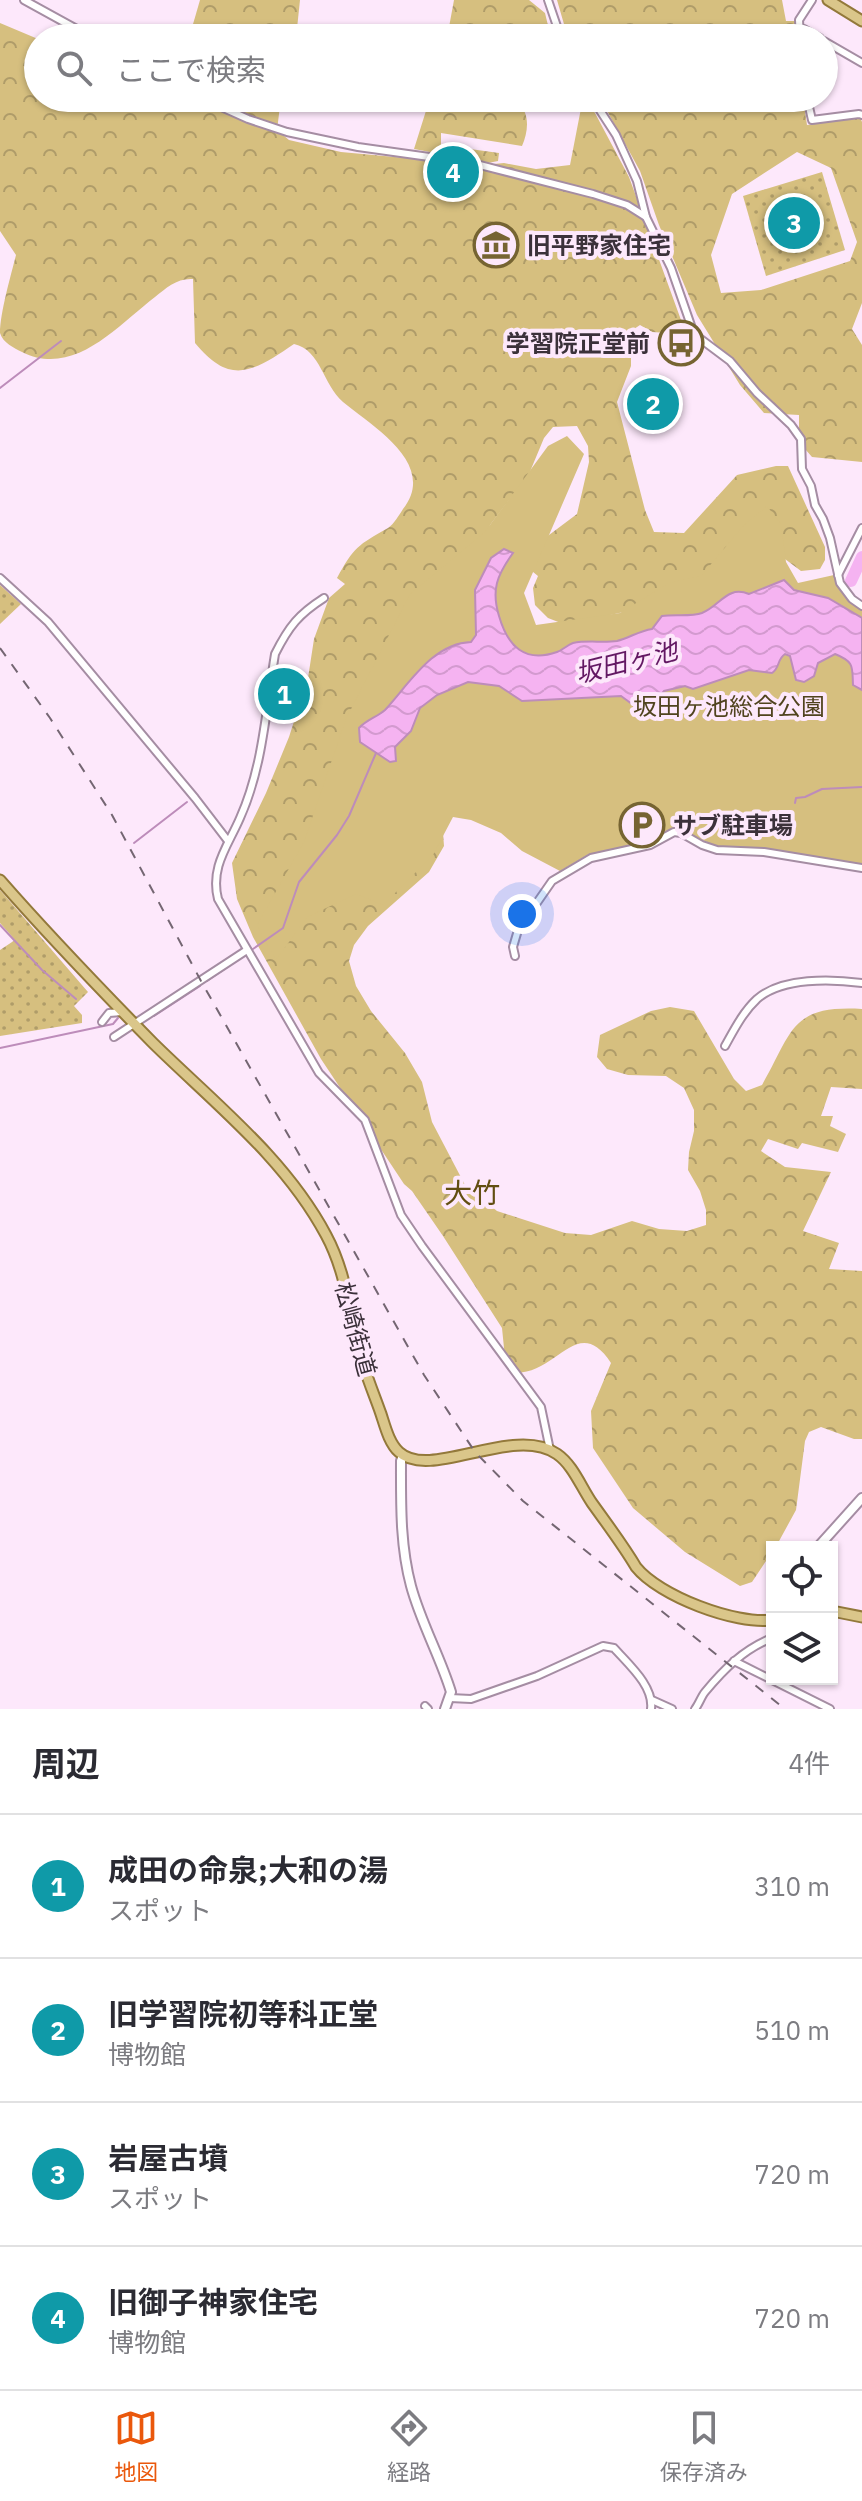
<!DOCTYPE html>
<html lang="ja">
<head>
<meta charset="utf-8">
<style>
	body { margin:0; font-family:"IBM Plex Sans","Noto Sans JP",sans-serif; background:#f2f2f3; color:#2b2b33 }
	.controls { position:absolute; right:24px; bottom:24px; display:grid; overflow:hidden; border-radius:0px; box-shadow:0 2px 6px #0004 }
	.controls button { width:72px; height:72px; display:grid; place-items:center; padding:0; border:0; border-bottom:2px solid #e1e1e2; background:#fff; color:#2b2b33; font:40px sans-serif }
	.you { position:absolute; left:522px; top:914px; width:28px; height:28px; margin:-20px; border:6px solid #fff; border-radius:50%; background:#1a73e8; box-shadow:0 0 0 12px #1a73e833 }
	.badge { display:grid; place-items:center; width:52px; height:52px; border-radius:50%; background:#ea580c; color:#fff; font-size:26px; font-weight:700 }
	.pin { position:absolute; translate:-50% -50%; border:4px solid #fff; box-shadow:0 2px 8px #0006 }
	.list { margin:0; padding:0; list-style:none }
	h2 { display:flex; justify-content:space-between; align-items:center; height:104px; margin:0; padding:0 32px; font-size:34px }
	h2 small { font-size:26px; font-weight:400; color:#7c7c81 }
	.list li { display:grid; grid-template-columns:52px 1fr auto; gap:24px; align-items:center; box-sizing:border-box; height:144px; padding:0 32px; border-top:2px solid #e1e1e2 }
	.list b { display:block; font-size:30px; white-space:nowrap }
	.list p { margin:0; font-size:26px; white-space:nowrap; color:#7c7c81 }
	.list em { font-size:26px; font-style:normal; color:#7c7c81 }
	.icon { flex:none; width:44px; height:44px; fill:none; stroke:currentColor; stroke-width:2; stroke-linecap:round; stroke-linejoin:round }
	.map { position:relative; flex:none; width:862px; height:1709px; overflow:hidden }
	.search { position:absolute; background:#fff; box-shadow:0 2px 6px #0004; left:24px; right:24px; top:24px; height:88px; display:flex; align-items:center; gap:20px; box-sizing:border-box; padding:0 28px; border-radius:44px; color:#7c7c81; font-size:30px }
	.sheet { height:680px; background:#fff }
	nav { display:flex; justify-content:space-around; align-items:center; box-sizing:border-box; height:112px; border-top:2px solid #e1e1e2; background:#fff; font-size:22px; color:#7c7c81 }
	nav a { display:grid; justify-items:center; gap:4px }
	nav .on { color:#ea580c }
	.map>svg:first-child { display:block }
	.grass { fill:url(#grass-dots) }
	.forest { fill:url(#forest-crowns); fill-rule:evenodd }
	.park { fill:#d6bf7f }
	.water { fill:url(#water-waves); stroke:#bd8cba; stroke-width:2 }
	.lines { fill:none; stroke-linecap:round; stroke-linejoin:round }
	.stream { stroke:#bd8cba; stroke-width:2 }
	.river { stroke:#f5b3f1; stroke-width:12 }
	.street-casing { stroke:#a58da3; stroke-width:10 }
	.secondary-casing { stroke:#a58da3; stroke-width:12 }
	.primary-casing { stroke:#93793b; stroke-width:13 }
	.street { stroke:#fff; stroke-width:6 }
	.secondary { stroke:#fff; stroke-width:8 }
	.primary { stroke:#dac68a; stroke-width:9 }
	.rail { stroke:#746672; stroke-width:2; stroke-dasharray:10 10; stroke-linecap:butt }
	.labels { text-anchor:middle; dominant-baseline:central; stroke-width:8; stroke-linejoin:round; paint-order:stroke }
	.poi-label { font-size:24px; font-weight:bold; fill:#3b313a; stroke:#fde8fb; text-anchor:start }
	.park-label { font-size:24px; fill:#50431e; stroke:#fde8fb }
	.street-label { font-size:24px; fill:#3b313a; stroke:#fde8fb }
	.water-label { font-size:26px; font-style:italic; fill:#631863; stroke:#fde8fb }
	.quarter-label { font-size:28px; fill:#624e12; stroke:#fde8fb }
</style>
</head>
<body>
<div class="map">
<svg width="862" height="1709" viewBox="0 0 862 1709">
	<defs>
		<pattern id="grass-dots" width="8" height="8" patternUnits="userSpaceOnUse" patternTransform="scale(2)"><rect width="8" height="8" fill="#d6bf7f"/><path d="M2 2h.1M6 6h.1" fill="none" stroke="#af9c69" stroke-width="1.8" stroke-linecap="round"/></pattern>
		<pattern id="forest-crowns" width="20" height="18" patternUnits="userSpaceOnUse" patternTransform="scale(2)"><rect width="20" height="18" fill="#d6bf7f"/><path d="M2 6a3 3 0 1 1 6 0M12 15a3 3 0 1 1 6 0" fill="none" stroke="#af9c69"/></pattern>
		<pattern id="water-waves" width="16" height="10" patternUnits="userSpaceOnUse" patternTransform="scale(2)"><rect width="16" height="10" fill="#f5b3f1"/><path d="M0 5q4-4 8 0t8 0" fill="none" stroke="#d39acf"/></pattern>
	</defs>
	<rect width="100%" height="100%" fill="#fde8fb"/>
	<g class="grass">
		<path d="M 822,172 L 845,250 L 766,276 L 743,196 Z"/>
		<path d="M 0,585 L 21,604 L 0,624 Z"/>
		<path d="M 0,890 L 88,992 L 74,1006 L 82,1015 L 82,1023 L 0,1036 L 0,950 L 15,940 L 0,923 Z"/>
	</g>
	<g class="forest">
		<path d="M 200,0 L 300,0 L 296,38 L 189,38 Z"/>
		<path d="M 454,0 L 529,0 L 545,13 L 551,38 L 527,38 L 514,24 L 501,24 L 481,38 L 447,38 Z"/>
		<path d="M 557,0 L 782,0 L 786,21 L 795,21 L 797,38 L 568,38 Z"/>
		<path d="M 0,23 L 38,39 L 38,98 L 281,98 L 277,130 L 289,140 L 341,152 L 427,160 L 463,167 L 504,163 L 536,169 L 570,165 L 583,98 L 587,98 L 629,177 L 681,320 L 668,333 L 652,332 L 640,325 L 631,331 L 631,366 L 617,402 L 645,510 L 654,532 L 684,533 L 737,475 L 776,466 L 788,466 L 825,547 L 825,560 L 820,569 L 801,571 L 773,550 L 729,581 L 628,611 L 566,625 L 548,618 L 535,605 L 533,588 L 538,576 L 517,559 L 577,514 L 589,462 L 588,446 L 577,426 L 553,427 L 544,438 L 529,474 L 490,525 L 440,793 L 444,846 L 429,872 L 368,926 L 354,945 L 349,961 L 356,986 L 371,1011 L 405,1053 L 422,1082 L 432,1122 L 465,1185 L 497,1211 L 565,1233 L 591,1235 L 632,1221 L 659,1229 L 687,1231 L 706,1225 L 706,1210 L 700,1191 L 688,1170 L 689,1152 L 694,1131 L 694,1110 L 684,1088 L 666,1076 L 628,1075 L 607,1069 L 597,1057 L 600,1035 L 651,1011 L 670,1007 L 694,1011 L 734,1079 L 746,1091 L 762,1085 C 793,1031 790,1005 862,1009 L 862,1089 L 831,1087 L 821,1116 L 833,1116 L 830,1126 L 846,1134 L 838,1152 L 802,1143 L 798,1149 L 768,1139 L 761,1151 L 785,1167 L 831,1172 L 803,1231 L 839,1243 L 829,1269 L 862,1271 L 862,1439 L 854,1439 L 821,1427 L 809,1432 L 805,1441 L 796,1510 L 778,1543 L 775,1547 L 772,1547 L 772,1552 L 752,1582 L 740,1586 L 685,1552 L 633,1508 L 593,1448 L 591,1411 L 611,1363 C 578,1313 558,1373 516,1373 L 505,1358 L 502,1328 L 443,1236 L 412,1191 L 404,1184 L 321,1059 L 253,937 L 237,899 L 232,863 L 266,793 L 289,737 L 308,678 L 314,639 L 329,598 L 345,584 L 337,578 C 354,547 358,545 388,528 C 394,524 399,515 403,509 C 438,464 373,427 343,402 C 323,385 321,350 294,344 C 254,371 231,387 195,343 L 193,279 C 177,278 166,288 155,297 C 117,326 74,378 22,352 C 14,348 3,343 0,333 C 0,313 11,275 16,255 L 0,231 Z"/>
		<path d="M 430,98 L 478,98 L 479,100 L 520,104 C 530,116 528,132 522,146 L 441,133 L 441,145 L 499,153 L 498,161 L 488,163 L 414,149 Z"/>
		<path d="M 600,98 L 803,98 L 807,125 L 860,117 L 862,122 L 862,303 L 852,329 L 862,345 L 862,462 L 812,457 L 799,442 L 799,415 L 764,413 L 740,385 L 697,315 L 659,225 L 640,171 ZM 797,152 L 831,168 L 857,242 L 850,261 L 761,290 L 721,293 L 711,255 L 732,194 Z"/>
	</g>
	<path class="park" d="M 567,436 L 584,454 L 524,593 L 536,625 L 620,613 L 669,583 L 701,576 L 744,525 L 767,506 L 781,524 L 786,562 L 798,583 L 834,575 C 838,592 847,600 862,609 L 862,865 L 822,857 L 749,848 L 719,847 L 674,828 L 648,842 L 589,854 L 560,871 L 522,851 L 501,833 L 471,820 L 453,817 L 433,855 L 383,905 L 356,894 L 307,917 L 276,960 L 257,925 L 304,842 L 346,719 L 410,594 L 484,533 L 548,446 Z"/>
	<path class="water" d="M 504,549 L 513,553 C 497,575 491,590 499,616 C 508,647 525,663 557,652 C 563,650 567,645 573,643 C 587,640 603,643 617,641 C 629,638 639,631 652,629 L 662,616 C 674,614 691,617 702,613 C 720,606 727,585 749,594 L 784,580 L 794,590 L 828,598 L 862,618 L 862,690 L 853,685 C 852,667 855,662 835,654 L 818,663 L 814,676 L 804,682 L 796,680 L 790,656 L 785,654 C 777,659 780,668 772,673 L 749,670 L 693,689 L 685,686 L 664,691 L 659,697 L 660,706 L 636,707 L 621,696 L 522,701 L 499,686 L 468,682 L 437,695 L 420,708 L 411,731 L 395,747 L 396,761 L 390,762 L 360,742 L 359,728 C 366,720 377,717 385,710 C 409,684 433,643 471,642 L 476,635 L 475,590 L 491,558 Z"/>
	<g class="lines">
		<g class="stream">
			<path d="M 0,388 L 61,341"/>
			<path d="M 795,803 L 796,798 L 805,797 L 822,789 L 862,787"/>
			<path d="M 134,843 L 187,802"/>
			<path d="M 0,925 L 42,970 L 76,999"/>
			<path d="M 253,949 L 283,928 L 299,882 L 337,835 L 349,816 L 376,753"/>
			<path d="M 207,981 L 233,963"/>
			<path d="M 154,1016 L 200,986"/>
			<path d="M 0,1048 L 113,1024 L 118,1018"/>
		</g>
		<path class="river" d="M 851,581 L 862,557"/>
		<g class="street-casing">
			<g id="street">
				<path d="M 24,0 L 93,38"/>
				<path d="M 548,0 L 561,38"/>
				<path d="M 799,29 L 804,29 L 820,38"/>
				<path d="M 800,38 L 799,20 L 812,0"/>
				<path d="M 824,41 L 862,63"/>
				<path d="M 201,98 L 248,119 L 287,132 L 358,147 L 472,163 L 593,194 L 627,205 L 646,217"/>
				<path d="M 592,98 L 616,135 L 637,181 L 646,217 L 671,268 L 694,334 L 730,361 L 757,393 L 791,425 L 801,439 L 802,469 L 811,486 L 815,505 L 823,519 L 830,538 L 840,583 L 852,599 L 862,606"/>
				<path d="M 807,98 L 812,120 L 859,114 L 862,115"/>
				<path d="M 838,575 L 862,528"/>
				<path d="M 0,578 L 48,622 L 195,798 L 228,841"/>
				<path d="M 324,598 C 299,614 289,626 275,654 C 266,709 263,767 240,818 C 228,846 210,867 218,899 L 319,1073 L 365,1120 L 401,1215 L 422,1246 L 541,1407 L 550,1450"/>
				<path d="M 515,956 L 513,947 L 518,930 L 552,881 L 591,858 L 650,845 L 674,832 L 681,833 L 702,845 L 717,850 L 764,852 L 862,868"/>
				<path d="M 102,1022 L 109,1013 L 122,1012"/>
				<path d="M 114,1037 L 247,950"/>
				<path d="M 725,1046 C 734,1030 743,1012 757,999 C 782,977 832,979 862,983"/>
				<path d="M 734,1661 L 830,1709"/>
				<path d="M 450,1698 L 471,1699 L 537,1676 L 603,1646 L 614,1648 C 628,1664 654,1686 651,1709"/>
				<path d="M 652,1700 L 672,1709"/>
				<path d="M 425,1706 L 428,1709"/>
				<path d="M 695,1709 C 699,1704 701,1697 705,1692 C 724,1669 744,1649 772,1638"/>
			</g>
		</g>
		<g class="secondary-casing">
			<g id="secondary">
				<path d="M 403,1455 L 401,1461 C 401,1503 400,1545 411,1586 C 421,1623 440,1656 451,1692 L 445,1709"/>
				<path d="M 818,1547 L 862,1498"/>
			</g>
		</g>
		<g class="primary-casing">
			<g id="primary">
				<path d="M 828,0 L 862,21"/>
				<path d="M 0,880 C 49,936 101,990 153,1043 C 214,1103 285,1158 326,1235 C 345,1270 349,1308 358,1345 C 363,1369 373,1391 381,1414 C 385,1426 389,1443 399,1452 C 430,1481 514,1424 557,1454 C 573,1465 581,1487 592,1503 C 607,1524 623,1545 636,1567 C 659,1596 736,1625 772,1620"/>
				<path d="M 832,1611 L 862,1617"/>
			</g>
		</g>
		<use href="#street" class="street"/>
		<use href="#secondary" class="secondary"/>
		<use href="#primary" class="primary"/>
		<path class="rail" d="M 0,648 L 50,718 L 112,815 L 201,981 L 424,1375 L 475,1452 L 523,1501 L 785,1709"/>
	</g>
	<defs>
		<g id="museum-ring" transform="scale(2.3)"><circle r="9.5" fill="#fde8fb" stroke="#766432" stroke-width="1.5"/><path d="M0-6L6-3V-2H-6V-3ZM-5-1h2V3h-2ZM-1-1h2V3h-2ZM3-1h2V3H3ZM-6 4H6V6H-6Z" fill="#766432"/></g>
		<g id="bus-ring" transform="scale(2.3)"><circle r="9.5" fill="#fde8fb" stroke="#766432" stroke-width="1.5"/><path d="M-5-6H5V4H4V6H2V4H-2V6H-4V4H-5ZM-3.5-4V0h7V-4ZM-3.5 1.2v1.5H-2V1.2ZM2 1.2v1.5H3.5V1.2Z" fill="#766432"/></g>
		<g id="parking-ring" transform="scale(2.3)"><circle r="9.5" fill="#fde8fb" stroke="#766432" stroke-width="1.5"/><path d="M-3.5-5.5H1a3.5 3.5 0 0 1 0 7H-1V5.5H-3.5ZM-1-3.4V-.6H.8a1.4 1.4 0 0 0 0-2.8Z" fill="#766432"/></g>
	</defs>
	<g fill-rule="evenodd">
		<use href="#museum-ring" x="496" y="245"/>
		<use href="#bus-ring" x="681" y="343"/>
		<use href="#parking-ring" x="642" y="825"/>
	</g>
	<g class="labels">
		<g class="poi-label">
			<text x="527" y="245">旧平野家住宅</text>
			<text x="650" y="343" text-anchor="end">学習院正堂前</text>
			<text x="673" y="825">サブ駐車場</text>
		</g>
		<g class="park-label">
			<text x="729" y="706">坂田ヶ池総合公園</text>
		</g>
		<g class="street-label">
			<text transform="translate(356 1329) rotate(75)">松崎街道</text>
		</g>
		<g class="water-label">
			<text transform="translate(626 661) rotate(-14)">坂田ヶ池</text>
		</g>
		<g class="quarter-label">
			<text x="472" y="1192">大竹</text>
		</g>
	</g>
</svg>
<div class="controls">
<button><svg class="icon" aria-label="locate" viewBox="0 0 24 24"><circle cx="12" cy="12" r="6"/><path d="M12 2v4M12 18v4M2 12h4M18 12h4"/></svg></button>
<button><svg class="icon" aria-label="layers" viewBox="0 0 24 24"><path d="M12 4l9 5-9 5-9-5zM3 14l9 5 9-5"/></svg></button>
</div>
<div class="you"></div>
<div class="pin badge" style="left:284px;top:694px;background:#0f9aa8">1</div>
<div class="pin badge" style="left:653px;top:404px;background:#0f9aa8">2</div>
<div class="pin badge" style="left:794px;top:223px;background:#0f9aa8">3</div>
<div class="pin badge" style="left:453px;top:172px;background:#0f9aa8">4</div>
<div class="search"><svg class="icon" aria-label="search" viewBox="0 0 24 24"><circle cx="10" cy="10" r="6"/><path d="M15 15l6 6"/></svg>ここで検索</div>
</div>
<section class="sheet">
<h2>周辺<small>4件</small></h2>
<ul class="list">
<li><span class="badge" style="background:#0f9aa8">1</span><div><b>成田の命泉;大和の湯</b><p>スポット</p></div><em>310 m</em></li>
<li><span class="badge" style="background:#0f9aa8">2</span><div><b>旧学習院初等科正堂</b><p>博物館</p></div><em>510 m</em></li>
<li><span class="badge" style="background:#0f9aa8">3</span><div><b>岩屋古墳</b><p>スポット</p></div><em>720 m</em></li>
<li><span class="badge" style="background:#0f9aa8">4</span><div><b>旧御子神家住宅</b><p>博物館</p></div><em>720 m</em></li>
</ul>
</section>
<nav>
<a class="on"><svg class="icon" aria-label="map" viewBox="0 0 24 24"><path d="M3 6l6-2 6 2 6-2v14l-6 2-6-2-6 2zM9 4v14M15 6v14"/></svg>地図</a>
<a><svg class="icon" aria-label="directions" viewBox="0 0 24 24"><path d="M12 3l9 9-9 9-9-9zM9 14v-3h6M13 9l2 2-2 2"/></svg>経路</a>
<a><svg class="icon" aria-label="saved" viewBox="0 0 24 24"><path d="M7 4h10v16l-5-4-5 4z"/></svg>保存済み</a>
</nav>
</body>
</html>
